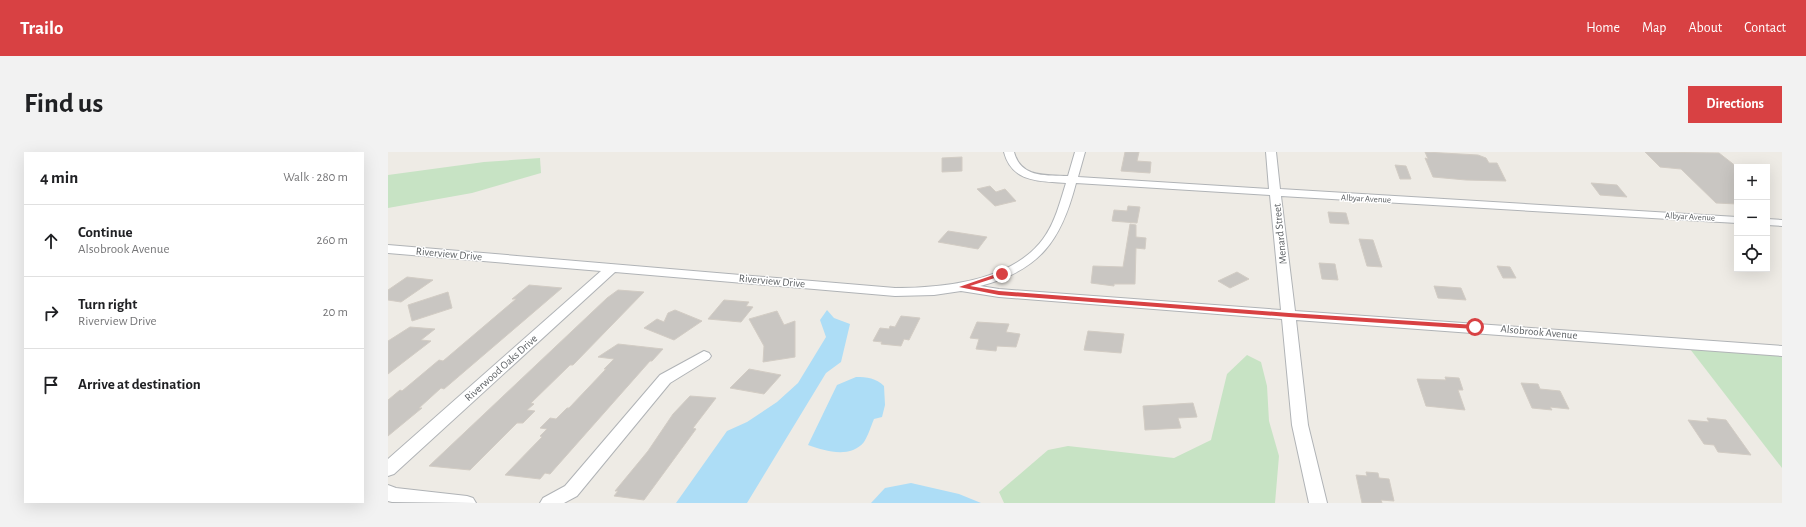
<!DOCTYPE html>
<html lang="en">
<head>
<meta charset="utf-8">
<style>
	body { margin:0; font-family:"Alegreya Sans",sans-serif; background:#f2f2f2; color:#202124 }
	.controls { position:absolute; right:12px; top:12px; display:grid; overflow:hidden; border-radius:0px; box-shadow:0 4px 16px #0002 }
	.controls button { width:36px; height:36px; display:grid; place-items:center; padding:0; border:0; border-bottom:1px solid #e0e0e0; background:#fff; color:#202124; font:20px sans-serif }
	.stop { position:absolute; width:12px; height:12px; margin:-9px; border:3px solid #d84143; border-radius:50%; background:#fff }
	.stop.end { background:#d84143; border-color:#fff; box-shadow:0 1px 4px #0008 }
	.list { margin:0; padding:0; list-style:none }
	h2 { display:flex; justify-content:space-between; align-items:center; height:52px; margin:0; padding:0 16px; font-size:17px }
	h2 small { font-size:13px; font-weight:400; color:#757577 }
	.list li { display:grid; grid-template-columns:26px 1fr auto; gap:12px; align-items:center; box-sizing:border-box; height:72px; padding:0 16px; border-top:1px solid #e0e0e0 }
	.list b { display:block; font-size:15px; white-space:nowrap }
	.list p { margin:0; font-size:13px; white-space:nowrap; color:#757577 }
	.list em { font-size:13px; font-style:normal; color:#757577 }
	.icon { flex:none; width:22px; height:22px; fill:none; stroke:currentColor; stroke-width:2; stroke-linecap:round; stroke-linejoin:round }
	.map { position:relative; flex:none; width:1394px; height:351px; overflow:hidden; border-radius:0px }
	header { display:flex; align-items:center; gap:24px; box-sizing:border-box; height:56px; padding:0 20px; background:#d84143; color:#fff }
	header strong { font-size:19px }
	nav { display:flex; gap:22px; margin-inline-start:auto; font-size:14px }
	.intro { display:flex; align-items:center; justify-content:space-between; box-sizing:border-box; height:96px; padding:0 24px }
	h1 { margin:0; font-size:28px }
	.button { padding:10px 18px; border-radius:0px; background:#d84143; color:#fff; font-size:14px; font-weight:700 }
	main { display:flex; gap:24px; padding:0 24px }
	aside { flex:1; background:#fff; border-radius:0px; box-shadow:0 4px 16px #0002 }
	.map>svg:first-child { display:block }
	.green { fill:#c7e3c4 }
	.water { fill:#adddf6 }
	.building { fill:#c9c6c2; stroke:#d2ccc4 }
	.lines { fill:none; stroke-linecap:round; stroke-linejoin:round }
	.minor-casing { stroke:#b0b3b6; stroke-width:2 }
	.minor { fill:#fff; fill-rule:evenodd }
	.route { fill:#d84143 }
	.labels { text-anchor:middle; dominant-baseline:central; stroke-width:3; stroke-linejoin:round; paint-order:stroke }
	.far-street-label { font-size:9px; fill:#5d6164; stroke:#fff }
	.street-label { font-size:11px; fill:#5d6164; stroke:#fff }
</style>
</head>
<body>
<header>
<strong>Trailo</strong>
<nav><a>Home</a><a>Map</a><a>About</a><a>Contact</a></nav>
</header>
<div class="intro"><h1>Find us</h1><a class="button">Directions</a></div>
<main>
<aside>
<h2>4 min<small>Walk · 280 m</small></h2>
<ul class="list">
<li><svg class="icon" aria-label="ahead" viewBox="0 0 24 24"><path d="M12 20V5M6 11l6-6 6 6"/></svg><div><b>Continue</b><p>Alsobrook Avenue</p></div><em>260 m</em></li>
<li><svg class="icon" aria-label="right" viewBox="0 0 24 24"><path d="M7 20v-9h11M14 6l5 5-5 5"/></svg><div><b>Turn right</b><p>Riverview Drive</p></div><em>20 m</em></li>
<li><svg class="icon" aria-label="arrive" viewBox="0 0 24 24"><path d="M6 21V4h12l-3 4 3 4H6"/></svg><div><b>Arrive at destination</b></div></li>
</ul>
</aside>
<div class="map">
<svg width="1394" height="351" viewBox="0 0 1394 351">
	<rect width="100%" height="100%" fill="#eeebe5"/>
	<g class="green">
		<path d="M 152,6 L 153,21 L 84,41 L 0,56 L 0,23 L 96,10 Z"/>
		<path d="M 1302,197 L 1394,204 L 1394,316 Z"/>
		<path d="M 859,203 L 873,210 L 879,234 L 881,269 L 891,304 L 887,351 L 616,351 L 611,340 L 660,298 L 680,294 L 786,306 L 823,288 L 839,222 Z"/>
	</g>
	<g class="water">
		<path d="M 439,158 L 446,166 L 462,172 L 453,210 L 438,221 L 359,351 L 288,351 L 339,279 L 359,270 L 389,250 L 410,231 L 438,185 L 432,168 Z"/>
		<path d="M 468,225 C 479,225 488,226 496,234 L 497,253 L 494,265 L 486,267 C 483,274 480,284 476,290 C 462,307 437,299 420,293 L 449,233 Z"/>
		<path d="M 523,331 L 571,342 L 593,351 L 483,351 L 497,336 Z"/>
	</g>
	<g class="building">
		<path d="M 737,0 L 751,0 L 749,9 L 763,10 L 762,21 L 733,19 Z"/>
		<path d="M 1037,0 L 1090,3 L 1098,6 L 1101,11 L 1109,11 L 1118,29 L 1078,28 L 1045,25 L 1037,6 L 1040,7 Z"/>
		<path d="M 1257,0 L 1331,1 L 1349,15 L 1349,52 L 1328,51 L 1293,17 L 1272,15 Z"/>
		<path d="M 574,5 L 574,19 L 554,20 L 554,6 Z"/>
		<path d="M 1007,13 L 1018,14 L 1023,27 L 1012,27 Z"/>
		<path d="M 1203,31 L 1229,33 L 1239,45 L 1212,43 Z"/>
		<path d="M 602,34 L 608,40 L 617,37 L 628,49 L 607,54 L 589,37 Z"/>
		<path d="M 740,54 L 752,55 L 749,71 L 724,69 L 726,58 L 739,59 Z"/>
		<path d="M 940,60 L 958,61 L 961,72 L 942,71 Z"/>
		<path d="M 742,72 L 748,73 L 748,85 L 758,86 L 757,97 L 748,96 L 747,132 L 726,132 L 726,134 L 703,131 L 705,114 L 735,115 Z"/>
		<path d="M 560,79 L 599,85 L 590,97 L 550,90 Z"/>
		<path d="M 971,87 L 985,88 L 994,115 L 979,114 Z"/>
		<path d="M 931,111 L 947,112 L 950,128 L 934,127 Z"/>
		<path d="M 1109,114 L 1122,115 L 1128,126 L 1115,126 Z"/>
		<path d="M 849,120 L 861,127 L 842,136 L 830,129 Z"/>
		<path d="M 19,125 L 45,128 L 13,150 L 0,148 L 0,138 Z"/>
		<path d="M 141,133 L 174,136 L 56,237 L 53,236 L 31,256 L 34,256 L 0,284 L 0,248 L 12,238 L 14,239 L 51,208 L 55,209 L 128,147 L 124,147 Z"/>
		<path d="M 1046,134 L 1073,136 L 1078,148 L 1050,146 Z"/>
		<path d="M 230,138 L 256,140 L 185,213 L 182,213 L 143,251 L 146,252 L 139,258 L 147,259 L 135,271 L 129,271 L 82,318 L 41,314 L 219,146 Z"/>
		<path d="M 60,140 L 64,156 L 24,169 L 20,153 Z"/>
		<path d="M 336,148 L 361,150 L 358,154 L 365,155 L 353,170 L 320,167 Z"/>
		<path d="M 287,158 L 314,169 L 286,188 L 256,176 L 269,167 L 276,170 L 280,161 Z"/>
		<path d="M 389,159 L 396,173 L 407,169 L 407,205 L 375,210 L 376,194 L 361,167 Z"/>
		<path d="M 513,164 L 532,166 L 521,188 L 516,187 L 513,194 L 493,192 L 494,190 L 485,189 L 492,176 L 501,177 L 502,174 L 507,175 Z"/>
		<path d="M 589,170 L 621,172 L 618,180 L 632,182 L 628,195 L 609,194 L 608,199 L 588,197 L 591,187 L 582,186 Z"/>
		<path d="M 22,175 L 47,177 L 33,188 L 43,189 L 0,222 L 0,189 Z"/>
		<path d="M 700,179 L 736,182 L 733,201 L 696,198 Z"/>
		<path d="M 230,192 L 275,197 L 264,209 L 262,209 L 162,322 L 157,321 L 152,327 L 117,323 L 154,285 L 152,284 L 159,277 L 152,276 L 162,266 L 168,267 L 179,256 L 181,256 L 218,217 L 216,217 L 226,207 L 210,205 Z"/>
		<path d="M 361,217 L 393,223 L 376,242 L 342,236 Z"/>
		<path d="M 1057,225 L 1071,226 L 1075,238 L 1070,238 L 1077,258 L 1038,254 L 1029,227 L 1058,228 Z"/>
		<path d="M 1133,231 L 1150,232 L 1152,237 L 1172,239 L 1181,257 L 1162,255 L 1164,258 L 1144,256 Z"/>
		<path d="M 302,244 L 328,246 L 305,276 L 308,277 L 256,348 L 226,344 L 230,339 L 227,339 L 260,299 L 285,262 Z"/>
		<path d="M 805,251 L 809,265 L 790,266 L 793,276 L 757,278 L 755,254 Z"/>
		<path d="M 1319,266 L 1338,268 L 1363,303 L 1330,300 L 1326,293 L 1316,292 L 1300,268 L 1321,270 Z"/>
		<path d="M 978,320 L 990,321 L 991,326 L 1001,327 L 1006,349 L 993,348 L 994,351 L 974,351 L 968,323 L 979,324 Z"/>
	</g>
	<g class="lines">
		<g class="minor-casing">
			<g id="minor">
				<path d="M 616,0 L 626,0 C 633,26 657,23 680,24 L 687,0 L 697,0 L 690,25 L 881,37 L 878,0 L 888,0 L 892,37 L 1349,65 L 1349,71 L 893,44 L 907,159 L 1394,194 L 1394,204 L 908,168 L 920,273 L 939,351 L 921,351 L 904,273 L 894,167 L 611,145 L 573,139 L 546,143 L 507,144 L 227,120 L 6,322 L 0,324 L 0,307 L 213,119 L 0,101 L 0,93 L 507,136 C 555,136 624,129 655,87 C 667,71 672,50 678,31 C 652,29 624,31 616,0 ZM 688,31 L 882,43 L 893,158 L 611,137 L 592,134 C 652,118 673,89 688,31 Z"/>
				<path d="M 1379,67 L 1394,68 L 1394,74 L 1379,73 Z"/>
				<path d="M 316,199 L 321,201 L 323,204 L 321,207 L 282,231 L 189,344 L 176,351 L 152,351 L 155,346 L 177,334 L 272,223 Z"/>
				<path d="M 0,333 L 8,336 L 79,344 L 85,346 L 88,351 L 4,350 L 0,349 Z"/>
			</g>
		</g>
		<use href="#minor" class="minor"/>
	</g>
	<path class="route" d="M 614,120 L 616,121 L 616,123 L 582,134 L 611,139 L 901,161 L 1087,173 L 1090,175 L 1087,177 L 901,165 L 611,143 L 571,135 Z"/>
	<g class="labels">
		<g class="far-street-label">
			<text transform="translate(978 47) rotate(3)">Albyar Avenue</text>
			<text transform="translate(1302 65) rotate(3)">Albyar Avenue</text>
		</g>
		<g class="street-label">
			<text transform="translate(892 82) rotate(-96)">Menard Street</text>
			<text transform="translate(61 102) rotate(5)">Riverview Drive</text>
			<text transform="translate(384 129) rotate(5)">Riverview Drive</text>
			<text transform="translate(1151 180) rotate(5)">Alsobrook Avenue</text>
			<text transform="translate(113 216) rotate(-42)">Riverwood Oaks Drive</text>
		</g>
	</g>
</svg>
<div class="controls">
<button>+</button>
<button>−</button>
<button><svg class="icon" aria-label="locate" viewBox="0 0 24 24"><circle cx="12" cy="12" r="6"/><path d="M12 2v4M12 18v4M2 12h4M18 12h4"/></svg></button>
</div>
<div class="stop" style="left:1087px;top:175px"></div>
<div class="stop end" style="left:614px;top:122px"></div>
</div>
</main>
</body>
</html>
